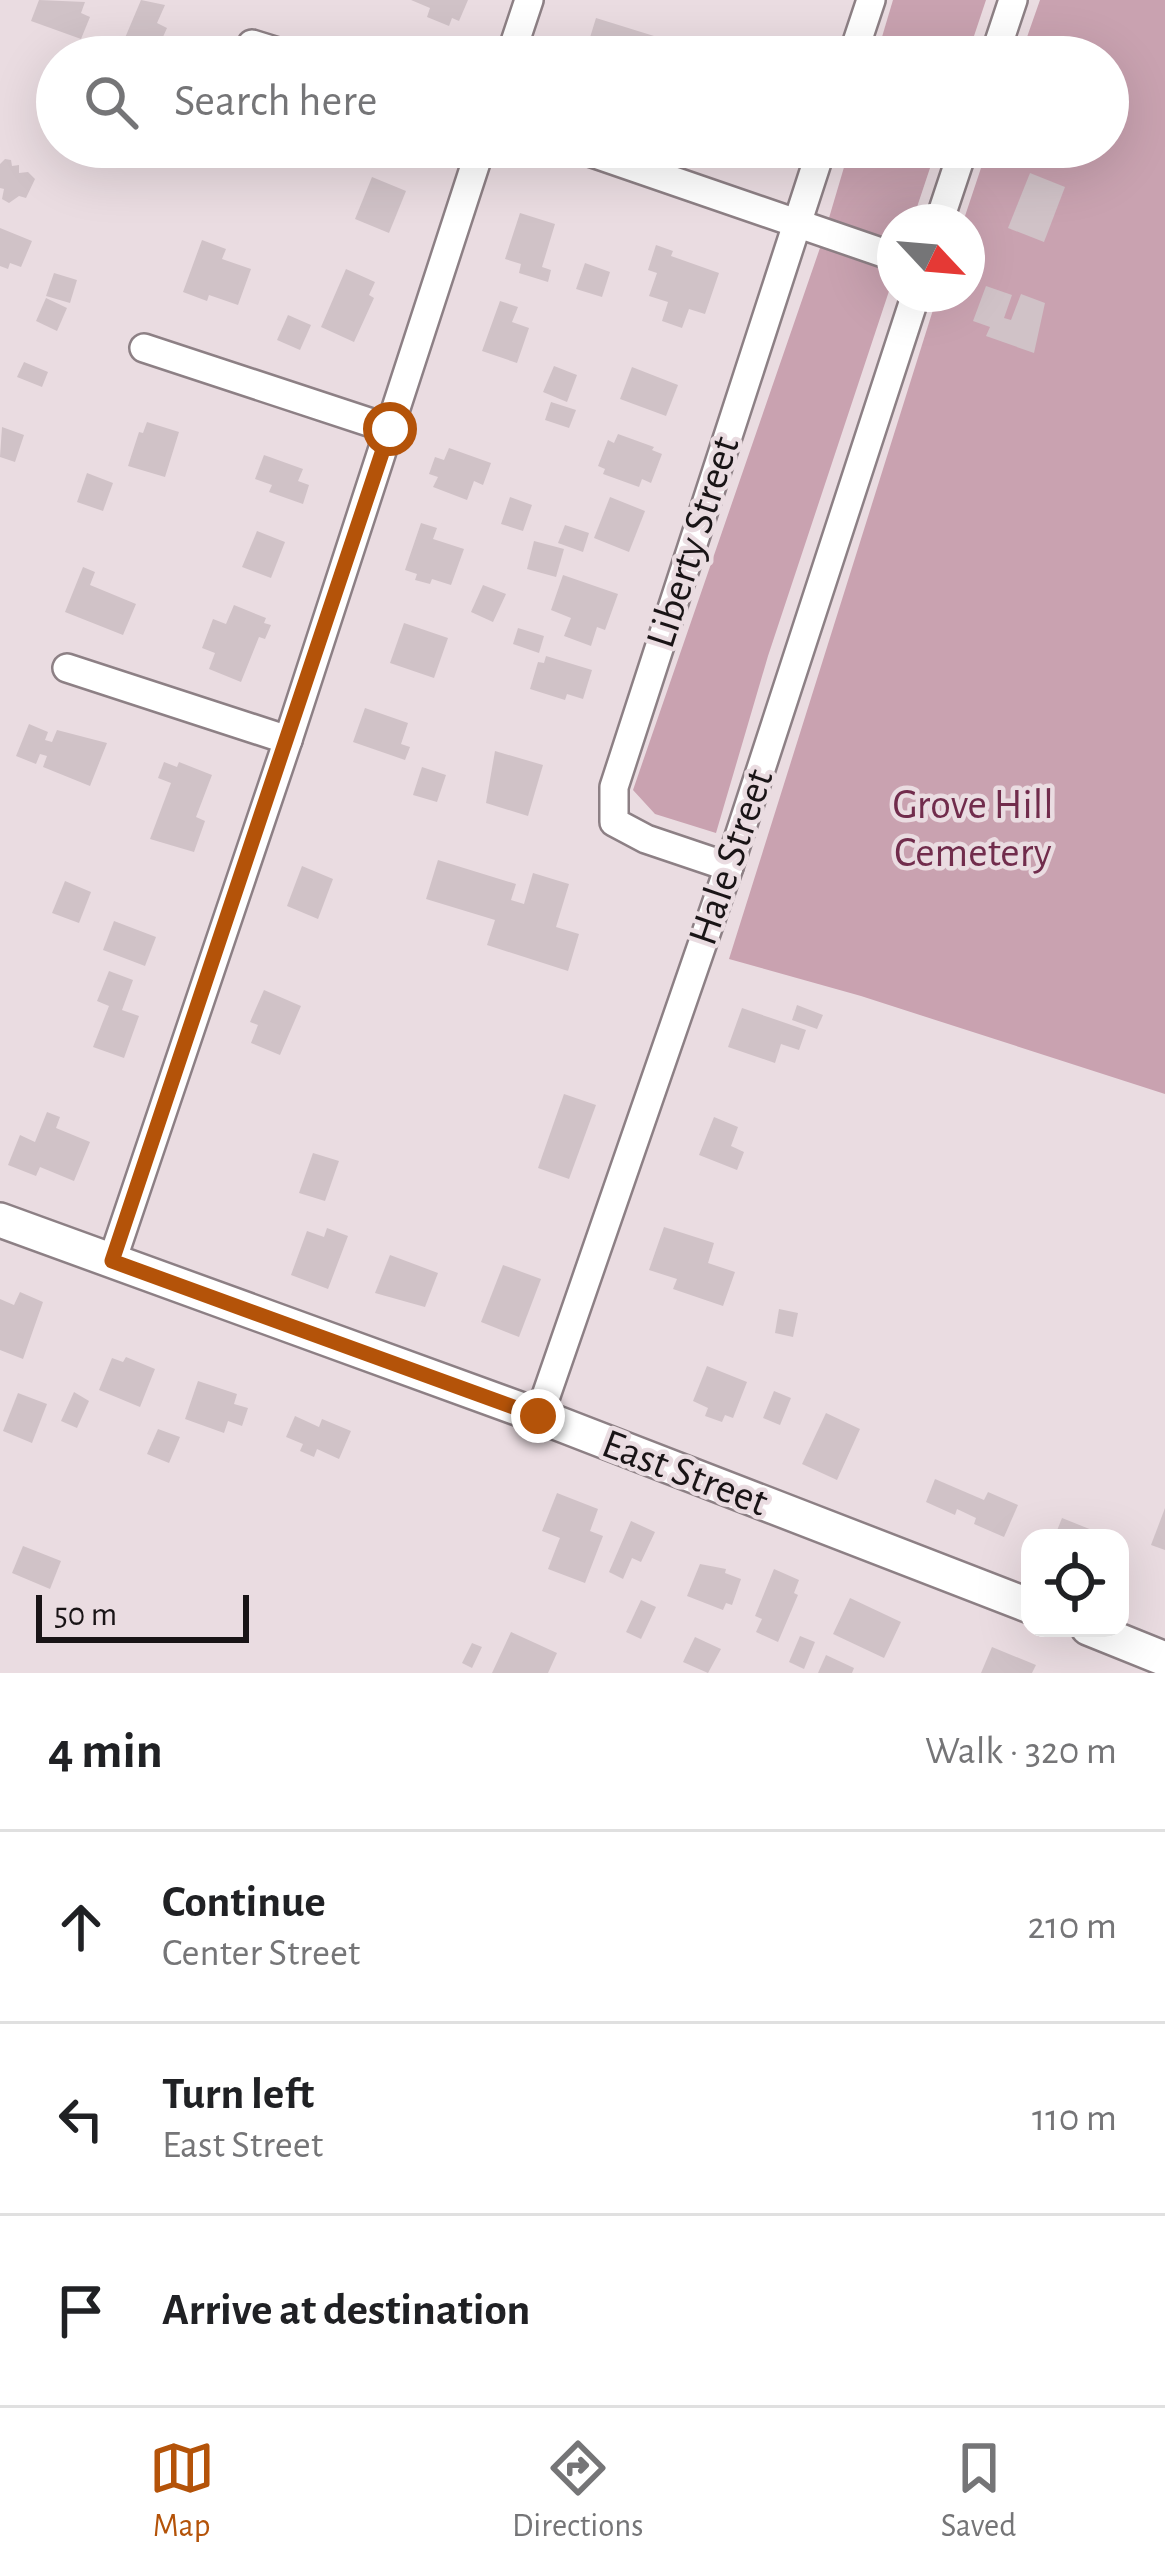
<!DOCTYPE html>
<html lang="en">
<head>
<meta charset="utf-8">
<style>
	body { margin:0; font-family:"Alegreya Sans",sans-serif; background:#f2f2f2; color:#202124 }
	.controls { position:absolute; right:36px; bottom:36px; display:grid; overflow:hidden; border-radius:24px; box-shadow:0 12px 48px #0002 }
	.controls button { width:108px; height:108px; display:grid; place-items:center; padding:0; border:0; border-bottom:3px solid #e0e0e0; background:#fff; color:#202124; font:60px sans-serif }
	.compass { position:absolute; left:877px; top:204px; width:108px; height:108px; border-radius:50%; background:#fff; box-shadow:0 12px 48px #0002; rotate:116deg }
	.scale { position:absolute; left:36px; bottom:30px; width:213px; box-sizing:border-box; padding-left:12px; border:6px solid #191416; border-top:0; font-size:33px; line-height:42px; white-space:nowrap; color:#191416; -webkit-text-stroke:9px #eadce1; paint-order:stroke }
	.stop { position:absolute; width:36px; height:36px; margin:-27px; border:9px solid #b45309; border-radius:50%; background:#fff }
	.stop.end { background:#b45309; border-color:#fff; box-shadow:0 3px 12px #0008 }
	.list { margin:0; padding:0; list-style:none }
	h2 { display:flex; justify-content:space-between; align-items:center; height:156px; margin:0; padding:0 48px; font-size:51px }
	h2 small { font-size:39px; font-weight:400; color:#757577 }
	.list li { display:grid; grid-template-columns:78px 1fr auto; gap:36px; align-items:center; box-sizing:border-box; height:192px; padding:0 48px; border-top:3px solid #e0e0e0 }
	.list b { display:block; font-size:45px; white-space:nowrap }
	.list p { margin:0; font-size:39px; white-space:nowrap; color:#757577 }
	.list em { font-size:39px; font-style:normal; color:#757577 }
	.icon { flex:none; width:66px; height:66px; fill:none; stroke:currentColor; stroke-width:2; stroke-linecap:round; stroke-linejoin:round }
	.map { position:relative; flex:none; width:1165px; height:1673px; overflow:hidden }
	.search { position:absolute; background:#fff; box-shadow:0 12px 48px #0002; left:36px; right:36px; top:36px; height:132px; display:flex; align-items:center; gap:30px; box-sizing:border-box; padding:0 42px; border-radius:66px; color:#757577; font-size:45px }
	.sheet { height:732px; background:#fff }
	nav { display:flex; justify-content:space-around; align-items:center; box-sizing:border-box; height:168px; border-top:3px solid #e0e0e0; background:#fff; font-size:33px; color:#757577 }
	nav a { display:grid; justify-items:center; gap:6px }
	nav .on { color:#b45309 }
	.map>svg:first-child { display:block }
	.green { fill:#c9a2b0 }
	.building { fill:#d0c2c7 }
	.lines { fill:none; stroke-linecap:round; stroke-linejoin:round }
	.minor-casing { stroke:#8d8085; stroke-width:32 }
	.tertiary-casing { stroke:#8d8085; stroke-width:38 }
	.minor { stroke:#fff; stroke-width:27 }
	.tertiary { stroke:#fff; stroke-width:33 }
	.route { stroke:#b45309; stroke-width:15 }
	.labels { text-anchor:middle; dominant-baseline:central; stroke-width:9; stroke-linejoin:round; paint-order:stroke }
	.street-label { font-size:42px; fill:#191416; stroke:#eadce1 }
	.park-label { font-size:42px; fill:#712c4c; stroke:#eadce1 }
</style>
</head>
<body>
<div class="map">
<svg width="1165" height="1673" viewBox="0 0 1165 1673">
	<rect width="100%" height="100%" fill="#eadce1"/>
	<g class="green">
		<path d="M 893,0 L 986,0 L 967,57 L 876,57 Z"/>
		<path d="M 1040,0 L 1165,0 L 1165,1094 L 861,996 L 729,959 L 938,294 L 967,294 L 967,222 L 963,222 L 988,147 L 1108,147 L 1108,57 L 1020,57 Z"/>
		<path d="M 850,147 L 937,147 L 912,222 L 895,222 L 895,273 L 768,656 L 716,833 L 655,814 L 633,790 L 821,245 Z"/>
	</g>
	<g class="building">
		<path d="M 39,0 L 85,2 L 81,13 L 90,17 L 81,39 L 31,21 Z"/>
		<path d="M 141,0 L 165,5 L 157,23 L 167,28 L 154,57 L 122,45 Z"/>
		<path d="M 411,0 L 468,0 L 459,21 L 452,18 L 449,26 L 427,17 L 430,8 Z"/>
		<path d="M 596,18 L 654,36 L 650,49 L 671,57 L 584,57 Z"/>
		<path d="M 762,37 L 789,45 L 786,57 L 757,52 Z"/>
		<path d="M 5,159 L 11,160 L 12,166 L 19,165 L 19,173 L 28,172 L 35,179 L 26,198 L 19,196 L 9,203 L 2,199 L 4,189 L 0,188 L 0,164 Z"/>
		<path d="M 1030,173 L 1065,187 L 1044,242 L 1008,228 Z"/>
		<path d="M 372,177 L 406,191 L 389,233 L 355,219 Z"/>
		<path d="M 520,213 L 555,224 L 542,267 L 551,270 L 548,282 L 519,273 L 521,264 L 505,259 Z"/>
		<path d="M 0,228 L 32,241 L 21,267 L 10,263 L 8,269 L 0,266 Z"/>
		<path d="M 202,240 L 226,249 L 222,259 L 251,269 L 238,305 L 209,295 L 207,301 L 183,292 Z"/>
		<path d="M 656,245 L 673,251 L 671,256 L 719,273 L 705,314 L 689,309 L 682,328 L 662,321 L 668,302 L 649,296 L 657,273 L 648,270 Z"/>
		<path d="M 585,263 L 610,272 L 602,297 L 576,289 Z"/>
		<path d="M 346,269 L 375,282 L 369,295 L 374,298 L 354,342 L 321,327 Z"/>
		<path d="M 54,273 L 77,280 L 70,303 L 46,296 Z"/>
		<path d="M 986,286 L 1012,295 L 1004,318 L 1011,320 L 1021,294 L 1045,303 L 1034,353 L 986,336 L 990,327 L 973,321 Z"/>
		<path d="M 46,298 L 67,308 L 57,331 L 36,321 Z"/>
		<path d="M 500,301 L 518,307 L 512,322 L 529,328 L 517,363 L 482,351 Z"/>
		<path d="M 288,315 L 311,325 L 300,350 L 277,340 Z"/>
		<path d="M 24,362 L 48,372 L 42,387 L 17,377 Z"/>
		<path d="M 554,366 L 577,375 L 567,402 L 543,392 Z"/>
		<path d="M 632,367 L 678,385 L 666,416 L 620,399 Z"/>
		<path d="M 551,402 L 576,410 L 569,428 L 545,420 Z"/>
		<path d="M 147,422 L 179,432 L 165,477 L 128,466 L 139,432 L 143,433 Z"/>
		<path d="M 2,427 L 24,435 L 15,462 L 0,457 Z"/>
		<path d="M 618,434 L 654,447 L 652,450 L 662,454 L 651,483 L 642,479 L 639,487 L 603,474 L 605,469 L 598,466 L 608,440 L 614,443 Z"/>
		<path d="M 449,448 L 491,463 L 483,485 L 474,481 L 467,500 L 433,487 L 438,477 L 429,474 L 435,457 L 444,460 Z"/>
		<path d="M 264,455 L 303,469 L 298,481 L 309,485 L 303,504 L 269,492 L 272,485 L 255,479 Z"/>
		<path d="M 87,473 L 113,483 L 103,511 L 77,502 Z"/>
		<path d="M 510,497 L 532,505 L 523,531 L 501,524 Z"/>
		<path d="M 610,497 L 645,511 L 629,552 L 594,538 Z"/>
		<path d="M 421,523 L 437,528 L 433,539 L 464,549 L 451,585 L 432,579 L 430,584 L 415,580 L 417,574 L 405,570 Z"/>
		<path d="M 565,525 L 589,533 L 583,552 L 558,543 Z"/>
		<path d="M 257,531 L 285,542 L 271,578 L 242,567 Z"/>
		<path d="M 534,541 L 564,549 L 556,577 L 527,569 Z"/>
		<path d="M 83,567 L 95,572 L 90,585 L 136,604 L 123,635 L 65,612 Z"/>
		<path d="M 563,575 L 618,594 L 605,630 L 597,627 L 591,646 L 564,636 L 571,618 L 551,610 Z"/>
		<path d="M 483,585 L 506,594 L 493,622 L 471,612 Z"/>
		<path d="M 234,605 L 266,618 L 264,623 L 271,625 L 265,639 L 259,637 L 241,682 L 209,669 L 215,653 L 202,648 L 213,619 L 226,624 Z"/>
		<path d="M 404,623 L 448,638 L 434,678 L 390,663 Z"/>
		<path d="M 518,628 L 544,636 L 539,653 L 513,644 Z"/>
		<path d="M 546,656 L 592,670 L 583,699 L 567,694 L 565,700 L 530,689 L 538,662 L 544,663 Z"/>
		<path d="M 365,708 L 408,723 L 401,744 L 410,747 L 405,760 L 353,742 Z"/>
		<path d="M 29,724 L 48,732 L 45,740 L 52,742 L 57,730 L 107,743 L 90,786 L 43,767 L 47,756 L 40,754 L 36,764 L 16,756 Z"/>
		<path d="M 495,751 L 543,765 L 528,816 L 486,803 Z"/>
		<path d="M 164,762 L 177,767 L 179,762 L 212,775 L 196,817 L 205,821 L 194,852 L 150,839 L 171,783 L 158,778 Z"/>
		<path d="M 422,767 L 446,775 L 437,802 L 413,795 Z"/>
		<path d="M 438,860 L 516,884 L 511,900 L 524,904 L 533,873 L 569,884 L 556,927 L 579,934 L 568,971 L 487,945 L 495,920 L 426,899 Z"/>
		<path d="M 302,866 L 333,879 L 318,919 L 287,906 Z"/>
		<path d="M 65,881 L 91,892 L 79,923 L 52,913 Z"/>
		<path d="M 114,921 L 156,937 L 145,966 L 103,950 Z"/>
		<path d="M 109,971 L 133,980 L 122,1010 L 139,1016 L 124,1058 L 93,1047 L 109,1006 L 97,1001 Z"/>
		<path d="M 264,990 L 301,1006 L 280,1055 L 251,1043 L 258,1025 L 250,1022 Z"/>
		<path d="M 797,1005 L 823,1015 L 817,1029 L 792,1020 Z"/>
		<path d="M 742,1008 L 806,1030 L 799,1050 L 781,1044 L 775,1063 L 728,1047 Z"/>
		<path d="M 564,1094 L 596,1105 L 569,1179 L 538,1168 Z"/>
		<path d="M 47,1112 L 60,1117 L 56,1128 L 90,1142 L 74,1181 L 40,1167 L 36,1176 L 8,1165 L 20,1135 L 35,1142 Z"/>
		<path d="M 714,1117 L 738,1127 L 731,1146 L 744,1152 L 737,1170 L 699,1155 Z"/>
		<path d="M 313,1153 L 339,1161 L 325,1201 L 299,1193 Z"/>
		<path d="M 664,1227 L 714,1243 L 708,1263 L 735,1272 L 723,1306 L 673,1289 L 677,1279 L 649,1270 Z"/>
		<path d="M 327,1228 L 348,1236 L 328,1289 L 291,1275 L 307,1231 L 324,1237 Z"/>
		<path d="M 390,1255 L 438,1273 L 425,1307 L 375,1293 Z"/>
		<path d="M 503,1265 L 541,1279 L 519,1337 L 481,1322 Z"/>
		<path d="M 20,1292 L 43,1302 L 23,1359 L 0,1350 L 0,1299 L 14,1305 Z"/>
		<path d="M 779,1309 L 798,1313 L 793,1337 L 775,1333 Z"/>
		<path d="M 126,1357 L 155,1369 L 140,1407 L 99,1390 L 112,1358 L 123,1362 Z"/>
		<path d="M 707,1366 L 747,1382 L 733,1418 L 725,1415 L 722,1422 L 705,1416 L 708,1408 L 693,1401 Z"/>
		<path d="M 198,1381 L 237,1394 L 234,1404 L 248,1408 L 242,1426 L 228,1421 L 224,1433 L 185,1419 Z"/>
		<path d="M 774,1391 L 791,1398 L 780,1425 L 763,1418 Z"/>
		<path d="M 74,1392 L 89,1401 L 77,1428 L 61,1421 Z"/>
		<path d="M 18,1393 L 47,1404 L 32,1443 L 3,1431 Z"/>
		<path d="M 826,1413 L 860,1429 L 837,1480 L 802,1464 Z"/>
		<path d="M 295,1416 L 319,1427 L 322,1419 L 351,1431 L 339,1459 L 317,1449 L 314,1457 L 300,1451 L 303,1444 L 286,1437 Z"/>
		<path d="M 158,1429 L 180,1437 L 169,1463 L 147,1454 Z"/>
		<path d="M 935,1479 L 984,1500 L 988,1492 L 1018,1505 L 1004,1537 L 974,1524 L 976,1518 L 957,1509 L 955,1515 L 926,1502 Z"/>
		<path d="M 557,1493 L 598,1509 L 590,1531 L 603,1536 L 585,1583 L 548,1569 L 560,1538 L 542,1531 Z"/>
		<path d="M 1165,1508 L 1165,1550 L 1151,1545 Z"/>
		<path d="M 1062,1518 L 1097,1532 L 1095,1538 L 1054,1538 Z"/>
		<path d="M 631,1521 L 655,1532 L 641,1562 L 632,1558 L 623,1579 L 609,1572 Z"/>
		<path d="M 23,1546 L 61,1561 L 50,1589 L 12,1573 Z"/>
		<path d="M 700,1564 L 726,1569 L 725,1573 L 741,1579 L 732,1605 L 726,1603 L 723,1610 L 687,1596 Z"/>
		<path d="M 774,1569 L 799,1580 L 794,1593 L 798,1595 L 778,1642 L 756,1632 L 762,1619 L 755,1616 Z"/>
		<path d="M 850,1598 L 901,1622 L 884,1658 L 833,1634 Z"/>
		<path d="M 641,1600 L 656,1607 L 641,1639 L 626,1632 Z"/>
		<path d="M 511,1632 L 557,1653 L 548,1673 L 492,1673 Z"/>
		<path d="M 800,1636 L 815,1642 L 804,1669 L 789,1662 Z"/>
		<path d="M 695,1637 L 721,1649 L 708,1673 L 683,1662 Z"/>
		<path d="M 472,1643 L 482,1647 L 472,1668 L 462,1663 Z"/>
		<path d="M 992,1647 L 1036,1665 L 1032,1673 L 981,1673 Z"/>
		<path d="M 826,1655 L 854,1668 L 852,1673 L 818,1673 Z"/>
	</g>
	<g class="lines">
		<g class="minor-casing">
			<g id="minor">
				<path d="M 252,44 L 294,57"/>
				<path d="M 510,57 L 529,0"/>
				<path d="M 852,57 L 871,0"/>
				<path d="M 994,57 L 1013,0"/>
				<path d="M 575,147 L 895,257"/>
				<path d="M 939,222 L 964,147"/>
				<path d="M 144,348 L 390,429"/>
				<path d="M 67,668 L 288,740"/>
				<path d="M 729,867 L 646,839 L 614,822 L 614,787 L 822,147"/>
				<path d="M 112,1261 L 288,740 L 481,147"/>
				<path d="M 539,1416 L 729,867 L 916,294"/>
			</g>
		</g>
		<g class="tertiary-casing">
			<g id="tertiary">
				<path d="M 0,1220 L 539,1416 L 1030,1606"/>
				<path d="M 1088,1628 L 1165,1659"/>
			</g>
		</g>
		<use href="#minor" class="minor"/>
		<use href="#tertiary" class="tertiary"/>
	</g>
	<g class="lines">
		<path class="route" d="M 390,429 L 112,1261 L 538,1416"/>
	</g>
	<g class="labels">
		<g class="street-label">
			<text transform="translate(693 542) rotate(-72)">Liberty Street</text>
			<text transform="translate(731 857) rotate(-71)">Hale Street</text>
			<text transform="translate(685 1473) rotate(21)">East Street</text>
		</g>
		<g class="park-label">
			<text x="973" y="805">Grove Hill<tspan x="973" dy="48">Cemetery</tspan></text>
		</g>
	</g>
</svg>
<div class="controls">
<button><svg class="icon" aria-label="locate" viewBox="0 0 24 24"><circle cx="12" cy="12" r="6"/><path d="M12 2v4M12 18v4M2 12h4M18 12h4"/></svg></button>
</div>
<svg class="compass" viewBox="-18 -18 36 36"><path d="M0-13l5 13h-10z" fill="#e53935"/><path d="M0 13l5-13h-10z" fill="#757577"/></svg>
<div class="scale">50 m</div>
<div class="stop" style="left:390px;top:429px"></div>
<div class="stop end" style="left:538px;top:1416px"></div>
<div class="search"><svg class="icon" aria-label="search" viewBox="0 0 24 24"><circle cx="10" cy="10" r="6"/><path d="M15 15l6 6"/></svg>Search here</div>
</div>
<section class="sheet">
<h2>4 min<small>Walk · 320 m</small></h2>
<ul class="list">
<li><svg class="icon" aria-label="ahead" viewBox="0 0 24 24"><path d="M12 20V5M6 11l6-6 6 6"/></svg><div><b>Continue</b><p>Center Street</p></div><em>210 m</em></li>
<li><svg class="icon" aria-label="left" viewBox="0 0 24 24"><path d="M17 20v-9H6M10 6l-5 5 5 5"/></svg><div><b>Turn left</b><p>East Street</p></div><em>110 m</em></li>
<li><svg class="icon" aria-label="arrive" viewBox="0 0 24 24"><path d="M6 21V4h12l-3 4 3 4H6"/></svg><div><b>Arrive at destination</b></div></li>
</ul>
</section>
<nav>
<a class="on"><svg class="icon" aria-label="map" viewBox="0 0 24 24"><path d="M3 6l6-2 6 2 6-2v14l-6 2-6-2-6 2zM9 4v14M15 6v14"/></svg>Map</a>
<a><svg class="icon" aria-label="directions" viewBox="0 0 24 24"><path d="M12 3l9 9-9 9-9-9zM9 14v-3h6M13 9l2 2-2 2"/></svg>Directions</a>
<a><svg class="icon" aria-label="saved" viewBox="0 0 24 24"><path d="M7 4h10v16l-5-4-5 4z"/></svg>Saved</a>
</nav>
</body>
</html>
